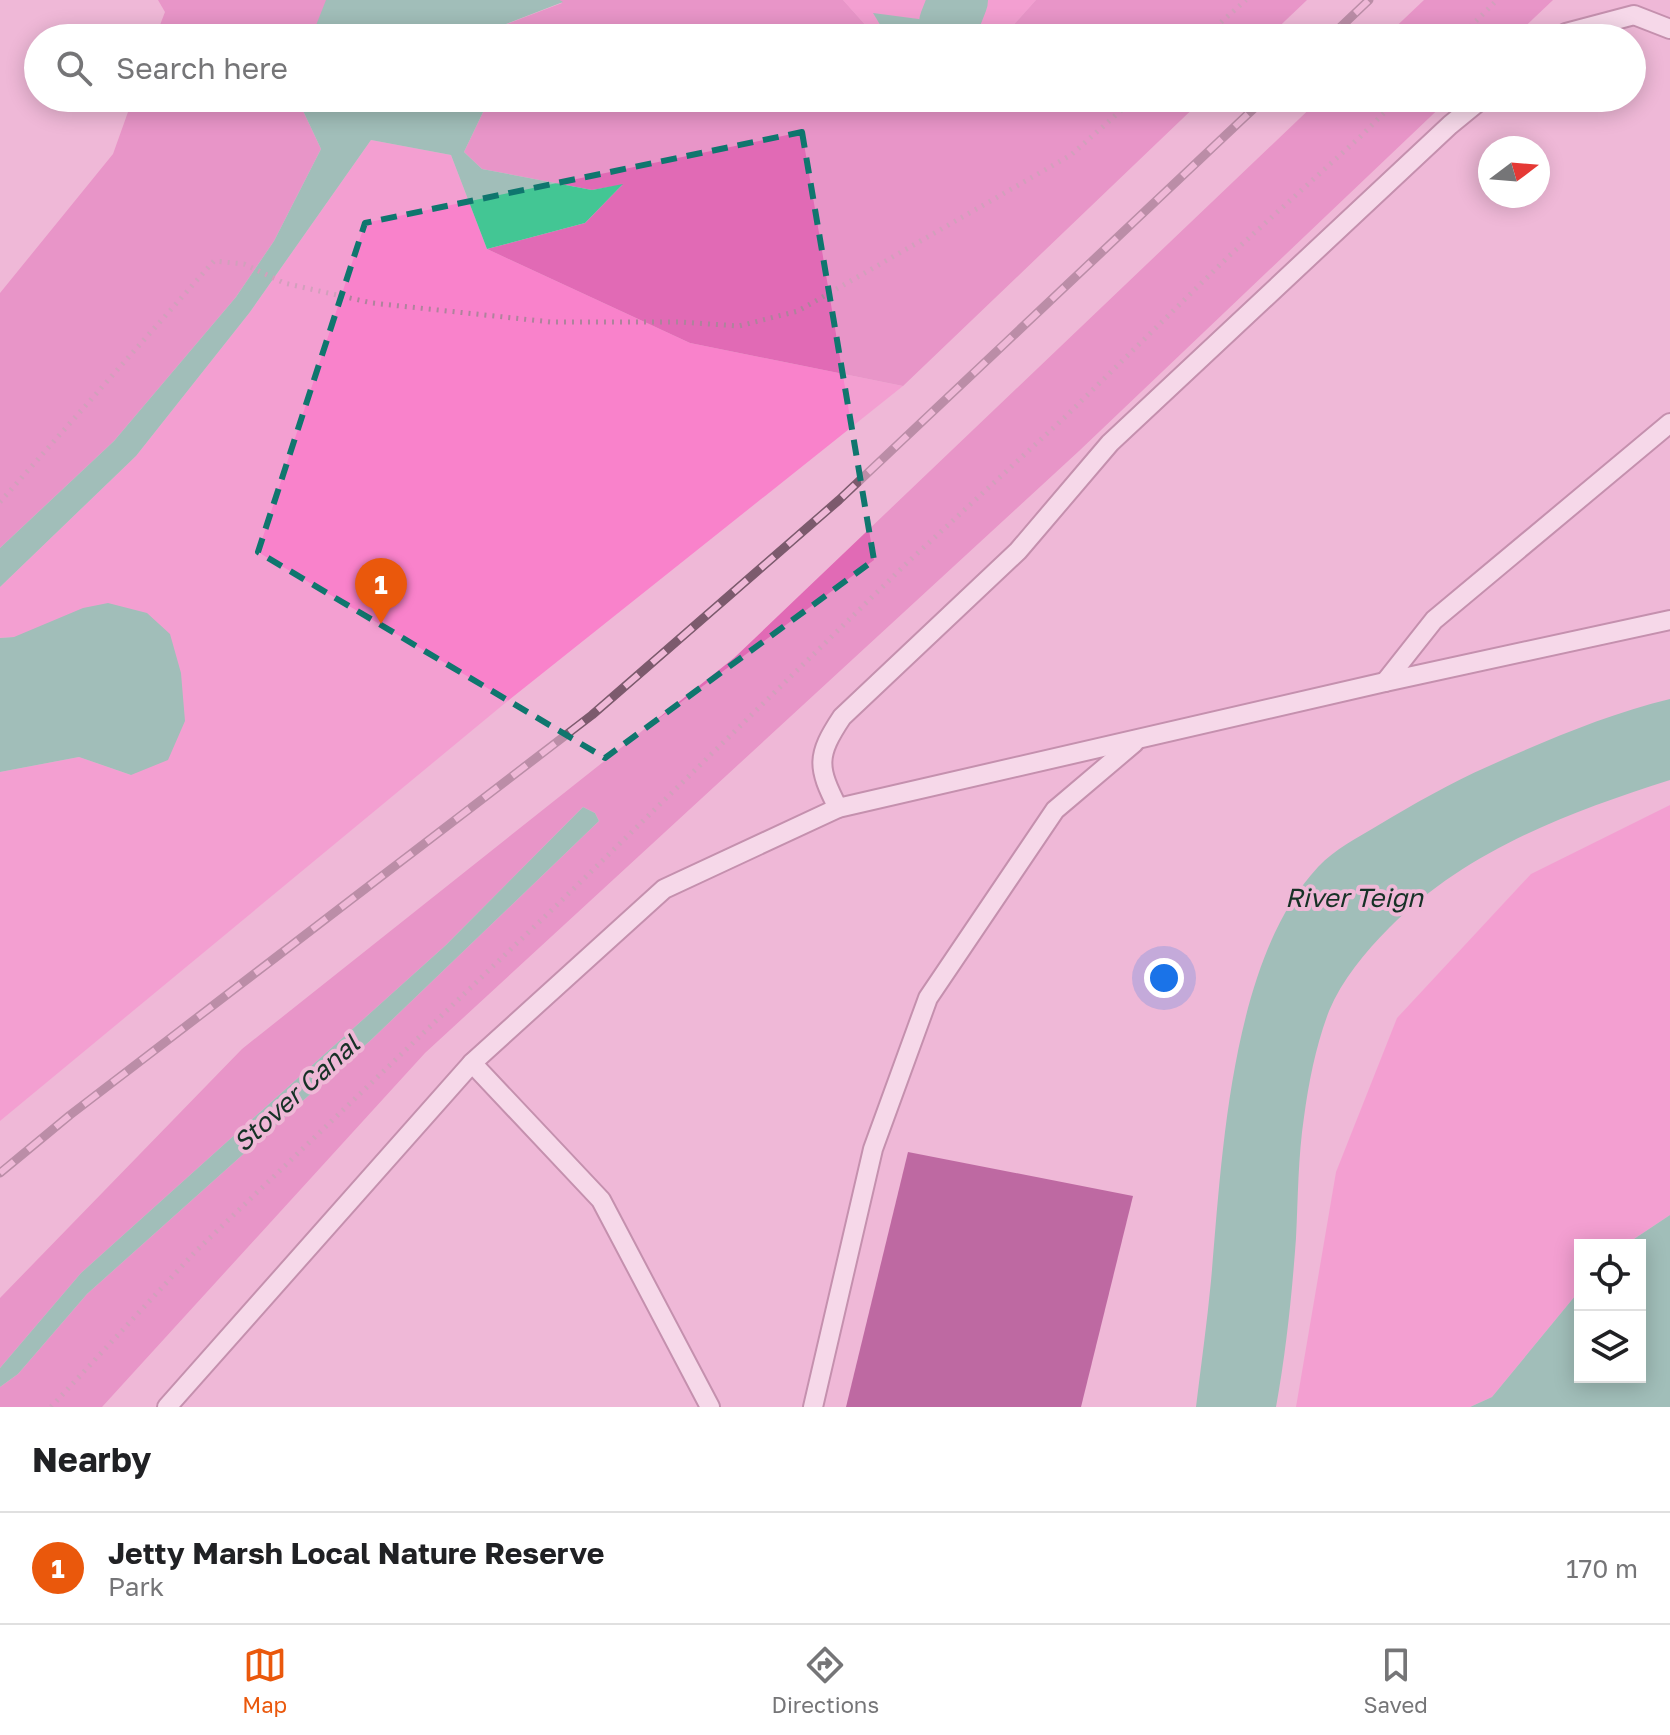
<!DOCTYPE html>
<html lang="en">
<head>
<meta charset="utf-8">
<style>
	body { margin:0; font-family:"Golos Text",sans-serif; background:#f2f2f2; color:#202124 }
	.controls { position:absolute; right:24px; bottom:24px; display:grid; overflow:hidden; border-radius:0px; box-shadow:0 4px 20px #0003 }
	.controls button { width:72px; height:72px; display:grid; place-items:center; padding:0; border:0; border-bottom:2px solid #e0e0e0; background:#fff; color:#202124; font:40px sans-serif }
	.compass { position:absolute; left:1478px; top:136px; width:72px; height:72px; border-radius:50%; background:#fff; box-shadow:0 4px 20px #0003; rotate:74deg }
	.you { position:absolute; left:1164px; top:978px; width:28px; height:28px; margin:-20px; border:6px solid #fff; border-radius:50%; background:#1a73e8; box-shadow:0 0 0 12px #1a73e833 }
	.badge { display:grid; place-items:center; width:52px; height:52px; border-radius:50%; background:#ea580c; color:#fff; font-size:26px; font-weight:700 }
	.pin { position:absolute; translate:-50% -66px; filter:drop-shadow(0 2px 4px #0008) }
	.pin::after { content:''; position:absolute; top:42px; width:28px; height:24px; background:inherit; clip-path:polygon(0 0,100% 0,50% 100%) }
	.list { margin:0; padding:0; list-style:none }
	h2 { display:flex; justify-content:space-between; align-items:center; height:104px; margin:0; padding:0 32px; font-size:34px }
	h2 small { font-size:26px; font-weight:400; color:#757577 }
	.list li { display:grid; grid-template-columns:52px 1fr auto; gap:24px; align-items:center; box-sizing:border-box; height:112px; padding:0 32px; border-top:2px solid #e0e0e0 }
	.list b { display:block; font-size:30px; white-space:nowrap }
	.list p { margin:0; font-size:26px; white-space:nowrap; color:#757577 }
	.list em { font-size:26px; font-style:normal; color:#757577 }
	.icon { flex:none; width:44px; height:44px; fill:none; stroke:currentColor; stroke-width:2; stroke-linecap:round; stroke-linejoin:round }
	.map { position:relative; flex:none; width:1670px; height:1407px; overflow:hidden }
	.search { position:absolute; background:#fff; box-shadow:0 4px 20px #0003; left:24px; right:24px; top:24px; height:88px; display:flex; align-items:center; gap:20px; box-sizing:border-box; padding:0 28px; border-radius:44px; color:#757577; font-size:30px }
	.sheet { height:216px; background:#fff }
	nav { display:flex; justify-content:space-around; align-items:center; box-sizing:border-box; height:112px; border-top:2px solid #e0e0e0; background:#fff; font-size:22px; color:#757577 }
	nav a { display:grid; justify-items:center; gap:4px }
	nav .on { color:#ea580c }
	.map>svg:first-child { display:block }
	.green { fill:#f982cb }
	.forest { fill:#e16ab5 }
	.water { fill:#43c694 }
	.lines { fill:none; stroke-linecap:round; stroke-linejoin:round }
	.river { stroke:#43c694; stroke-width:60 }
	.building { fill:#840b62 }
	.lane-casing { stroke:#92617d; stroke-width:22 }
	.path { stroke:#af839c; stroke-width:5; stroke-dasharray:2 6; stroke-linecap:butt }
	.lane { stroke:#fff; stroke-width:18 }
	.rail-casing { stroke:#7c5a6d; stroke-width:9 }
	.rail { stroke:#efb8d7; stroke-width:6; stroke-dasharray:18; stroke-linecap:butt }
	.marked { fill:none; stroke:#0f766e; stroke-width:6; stroke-dasharray:16 10; stroke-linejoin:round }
	.labels { text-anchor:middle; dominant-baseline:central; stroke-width:8; stroke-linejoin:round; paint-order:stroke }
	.water-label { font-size:26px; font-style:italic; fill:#163126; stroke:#efb8d7 }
</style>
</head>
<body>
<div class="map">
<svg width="1670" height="1407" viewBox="0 0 1670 1407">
	<rect width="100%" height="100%" fill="#efb8d7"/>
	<g class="green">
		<path d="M 843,0 L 1036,0 L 1002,38 L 966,38 L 948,23 L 874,14 L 888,38 L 877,38 Z"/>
		<path d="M 371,140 L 451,155 L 487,249 L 690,343 L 903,386 L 504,704 L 0,1121 L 0,772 L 79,757 L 131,775 L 14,637 L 0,638 L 0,587 L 136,456 L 250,312 Z"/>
		<path d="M 1670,805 L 1670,1215 L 1625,1245 L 1580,1245 L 1580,1290 L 1492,1397 L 1470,1407 L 1296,1407 L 1336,1172 L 1397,1018 L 1531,874 Z"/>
	</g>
	<g class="forest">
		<path d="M 158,0 L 326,0 L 327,1 L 311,38 L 155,38 L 165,12 Z"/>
		<path d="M 560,0 L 843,0 L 877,38 L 470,38 L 562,3 Z"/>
		<path d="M 1036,0 L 1307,0 L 1267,38 L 1002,38 Z"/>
		<path d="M 1424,0 L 1553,0 L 1513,38 L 1384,38 Z"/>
		<path d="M 133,98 L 297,98 L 321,149 L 274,241 L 236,297 L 114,441 L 0,548 L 0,293 L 113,154 Z"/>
		<path d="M 479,98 L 1204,98 L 903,386 L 690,343 L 487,249 L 585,223 L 622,185 L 592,190 L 482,169 L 464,152 L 485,108 Z"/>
		<path d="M 1321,98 L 1450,98 L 1079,451 L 425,1053 L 102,1407 L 0,1407 L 0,1387 L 18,1374 L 87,1294 L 372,1039 L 599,821 L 595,813 L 583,807 L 446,945 L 81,1273 L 0,1368 L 0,1298 L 242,1049 L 734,658 Z"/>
	</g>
	<g class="water">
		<path d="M 326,0 L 560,0 L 563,2 L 470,38 L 311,38 Z"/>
		<path d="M 873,13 L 949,23 L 966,38 L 888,38 Z"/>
		<path d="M 297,98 L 479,98 L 485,108 L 464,152 L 482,169 L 592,190 L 623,184 L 585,223 L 487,249 L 451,155 L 371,140 L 250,312 L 136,456 L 0,587 L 0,548 L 114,441 L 236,297 L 274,241 L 321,149 Z"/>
		<path d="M 108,603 L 147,613 L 170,634 L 181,673 L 185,721 L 168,760 L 131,775 L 79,757 L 0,772 L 0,638 L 14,637 L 83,608 Z"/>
		<path d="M 1670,699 L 1670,780 C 1567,813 1467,850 1389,928 C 1365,952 1342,980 1329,1011 C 1316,1045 1309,1081 1304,1117 C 1298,1157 1298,1198 1296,1238 C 1292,1294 1286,1352 1276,1407 L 1196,1407 C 1201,1365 1207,1323 1211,1281 C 1222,1158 1230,961 1318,867 C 1335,849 1357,838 1377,826 C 1414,804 1450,783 1489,766 C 1547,740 1608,714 1670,699 Z"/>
		<path d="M 583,807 L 595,813 L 599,821 L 372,1039 L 87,1294 L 18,1374 L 0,1387 L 0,1368 L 81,1273 L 446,945 Z"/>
		<path d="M 1670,1215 L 1670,1407 L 1470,1407 L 1492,1397 L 1580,1290 L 1580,1377 L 1640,1377 L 1640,1245 L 1625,1245 Z"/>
	</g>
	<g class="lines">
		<path class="river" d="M 949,23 L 958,0"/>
	</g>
	<path class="building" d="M 908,1152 L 1133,1196 L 1081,1407 L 846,1407 Z"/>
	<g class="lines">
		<g class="lane-casing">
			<g id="lane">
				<path d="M 1559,38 L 1566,33 L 1634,15 L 1670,29"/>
				<path d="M 1385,682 L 1434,620 L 1670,423"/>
				<path d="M 838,808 C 817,767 816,756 842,717 L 1018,551 L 1110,443 L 1450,125 L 1483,98"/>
				<path d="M 472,1063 L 664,889 L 838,808 L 1385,682 L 1670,620"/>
				<path d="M 167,1407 L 472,1063 L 601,1200 L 710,1407"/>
				<path d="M 813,1407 L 873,1149 L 928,998 L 1055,810 L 1134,743"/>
			</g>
		</g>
		<g class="path">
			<path d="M 1203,38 L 1246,0"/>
			<path d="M 1459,38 L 1497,0"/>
			<path d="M 0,502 L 214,261 L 244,264 L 284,283 L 372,303 L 551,322 L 680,322 L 739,326 L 798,311 L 1071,155 L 1135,98"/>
			<path d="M 51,1407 L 196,1251 L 559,903 L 908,562 L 1064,418 L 1229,256 L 1361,136 L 1399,98"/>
		</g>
		<use href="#lane" class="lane"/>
		<g class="rail-casing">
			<g id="rail">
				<path d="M 1329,38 L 1369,0"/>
				<path d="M 0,1173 L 70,1115 L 592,715 L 839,500 L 1265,98"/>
			</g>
		</g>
		<use href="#rail" class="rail"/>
	</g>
	<path d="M0 0H1670V1407H0ZM 802,132 L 874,560 L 605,758 L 258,552 L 365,223 Z" fill="#efb8d7" fill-opacity=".55" fill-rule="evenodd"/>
	<path class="marked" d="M 802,132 L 874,560 L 605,758 L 258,552 L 365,223 Z"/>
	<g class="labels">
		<g class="water-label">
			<text x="1354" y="897">River Teign</text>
			<text transform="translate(296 1093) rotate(-42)">Stover Canal</text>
		</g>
	</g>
</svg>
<div class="controls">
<button><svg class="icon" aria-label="locate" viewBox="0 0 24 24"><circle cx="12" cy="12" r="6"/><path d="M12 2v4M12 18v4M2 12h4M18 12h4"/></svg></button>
<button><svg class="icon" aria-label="layers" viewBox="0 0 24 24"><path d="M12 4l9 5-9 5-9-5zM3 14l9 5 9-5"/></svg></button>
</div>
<svg class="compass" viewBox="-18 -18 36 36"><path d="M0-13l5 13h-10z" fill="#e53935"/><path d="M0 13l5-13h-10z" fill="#757577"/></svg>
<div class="you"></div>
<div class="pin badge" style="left:381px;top:624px">1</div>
<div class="search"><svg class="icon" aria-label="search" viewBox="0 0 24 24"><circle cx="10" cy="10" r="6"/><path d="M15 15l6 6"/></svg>Search here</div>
</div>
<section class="sheet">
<h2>Nearby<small></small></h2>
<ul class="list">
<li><span class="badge">1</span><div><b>Jetty Marsh Local Nature Reserve</b><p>Park</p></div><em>170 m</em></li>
</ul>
</section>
<nav>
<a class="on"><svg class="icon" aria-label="map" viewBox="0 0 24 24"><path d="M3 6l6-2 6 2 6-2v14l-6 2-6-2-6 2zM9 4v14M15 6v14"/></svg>Map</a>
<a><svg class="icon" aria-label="directions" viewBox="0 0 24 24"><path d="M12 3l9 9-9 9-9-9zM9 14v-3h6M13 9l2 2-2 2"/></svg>Directions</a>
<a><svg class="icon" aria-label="saved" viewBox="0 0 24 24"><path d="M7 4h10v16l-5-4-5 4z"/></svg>Saved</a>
</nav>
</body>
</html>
